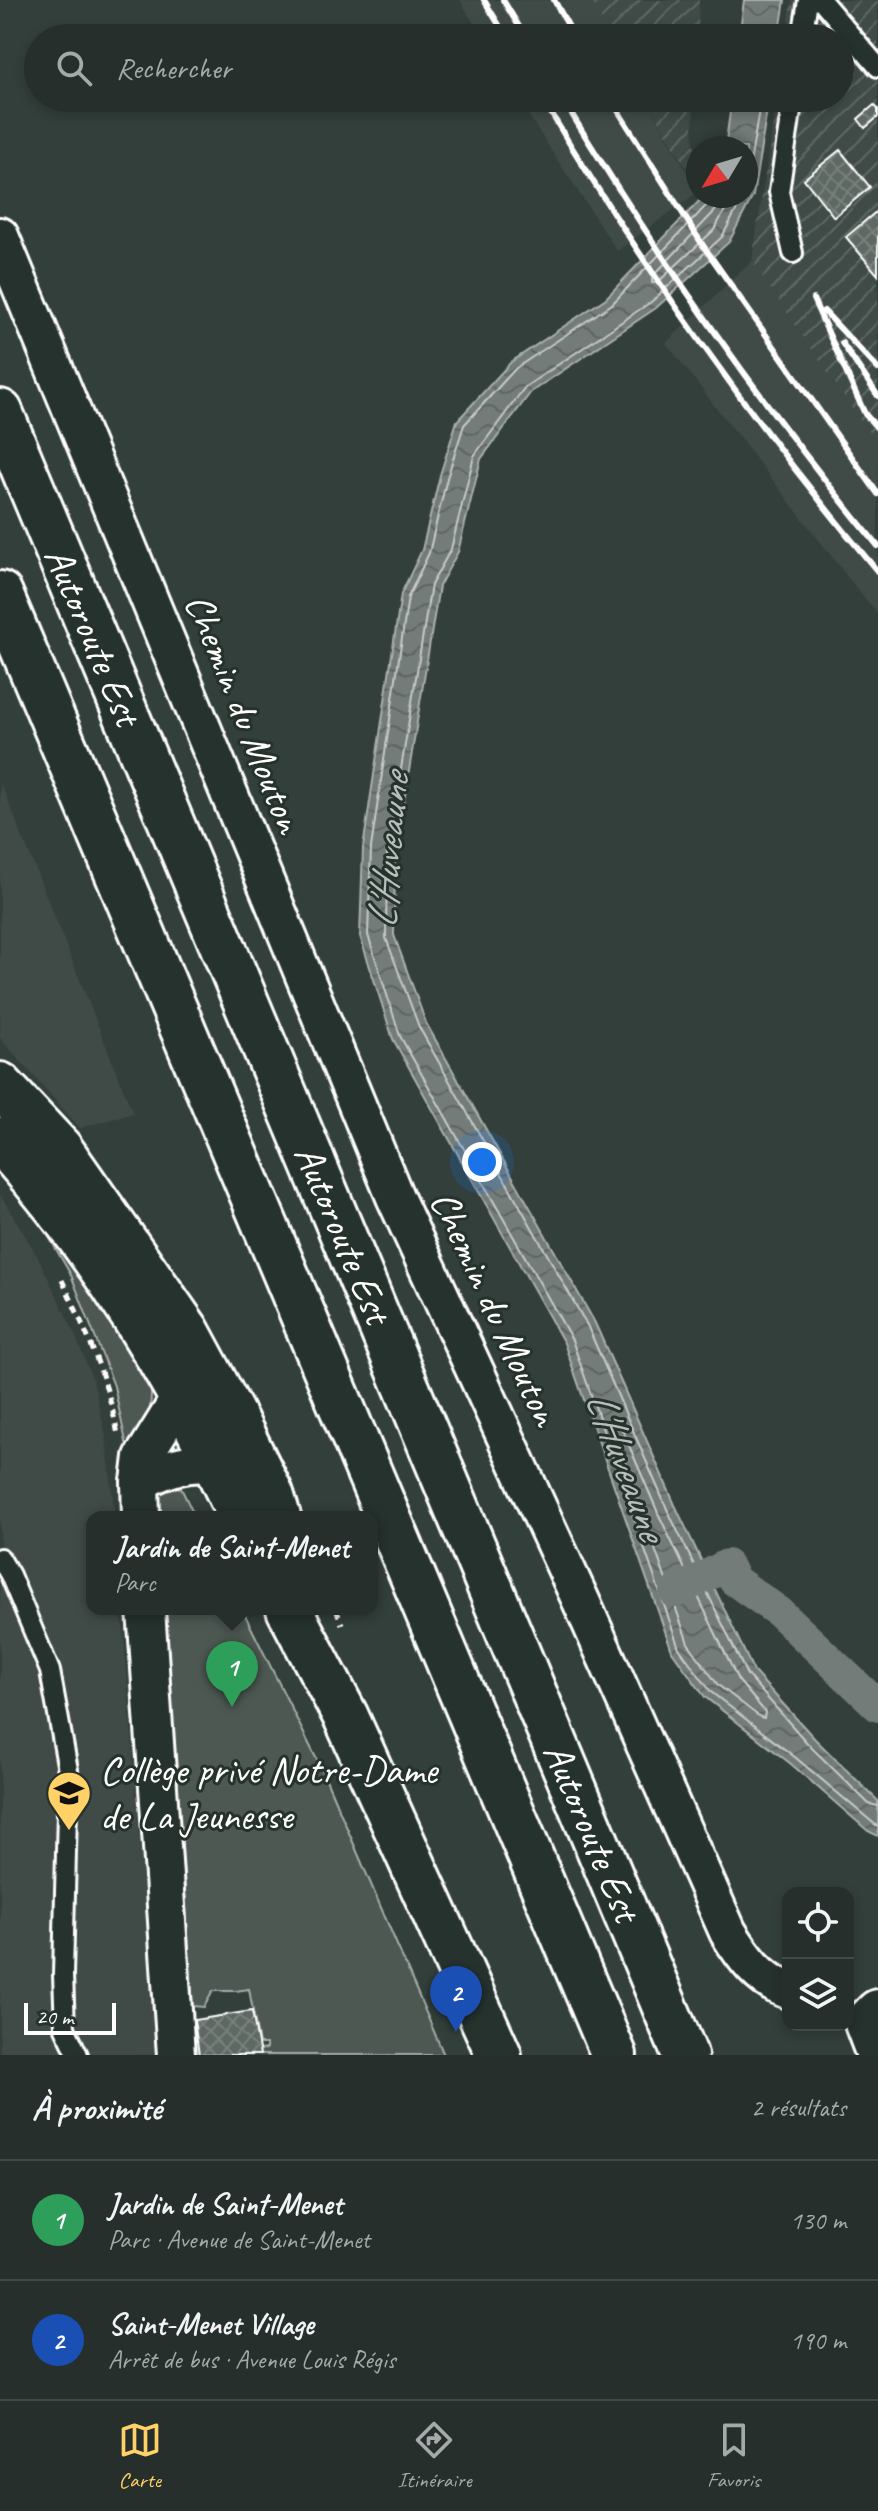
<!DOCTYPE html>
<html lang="fr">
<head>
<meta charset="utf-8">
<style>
	body { margin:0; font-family:Caveat,sans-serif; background:#2e3734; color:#f1f3f6 }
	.controls { position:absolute; right:24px; bottom:24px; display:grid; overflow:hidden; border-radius:16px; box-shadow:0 4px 12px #0003 }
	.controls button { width:72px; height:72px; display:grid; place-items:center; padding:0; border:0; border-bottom:2px solid #424a48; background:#262f2c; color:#f1f3f6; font:40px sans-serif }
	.compass { position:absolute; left:686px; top:136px; width:72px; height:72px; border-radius:50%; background:#262f2c; box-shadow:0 4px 12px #0003; rotate:232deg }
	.scale { position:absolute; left:24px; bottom:20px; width:92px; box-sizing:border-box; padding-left:8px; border:4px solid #fff; border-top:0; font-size:22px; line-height:28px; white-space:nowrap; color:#fff; -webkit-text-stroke:6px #26332d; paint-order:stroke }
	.you { position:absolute; left:482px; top:1162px; width:28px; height:28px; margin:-20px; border:6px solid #fff; border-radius:50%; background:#1a73e8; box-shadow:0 0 0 12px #1a73e833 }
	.badge { display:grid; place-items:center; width:52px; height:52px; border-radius:50%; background:#ffd166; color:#fff; font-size:26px; font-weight:700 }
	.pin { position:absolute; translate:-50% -66px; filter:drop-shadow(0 2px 4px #0008) }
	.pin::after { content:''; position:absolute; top:42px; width:28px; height:24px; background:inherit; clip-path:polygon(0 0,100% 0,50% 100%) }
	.popup { position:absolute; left:86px; top:1511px; width:292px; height:104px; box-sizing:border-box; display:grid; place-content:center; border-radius:16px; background:#262f2c; filter:drop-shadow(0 2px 6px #0005); font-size:26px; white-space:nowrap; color:#a4a9a9 }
	.popup b { font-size:30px; color:#f1f3f6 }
	.popup::after { content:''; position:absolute; left:50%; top:100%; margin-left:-16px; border:16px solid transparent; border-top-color:#262f2c }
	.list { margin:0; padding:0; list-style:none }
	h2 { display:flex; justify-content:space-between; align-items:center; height:104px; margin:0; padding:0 32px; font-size:34px }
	h2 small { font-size:26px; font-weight:400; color:#a4a9a9 }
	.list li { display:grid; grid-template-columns:52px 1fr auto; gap:24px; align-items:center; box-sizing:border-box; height:120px; padding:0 32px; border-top:2px solid #424a48 }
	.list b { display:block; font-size:30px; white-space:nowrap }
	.list p { margin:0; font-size:26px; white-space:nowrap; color:#a4a9a9 }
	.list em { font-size:26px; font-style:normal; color:#a4a9a9 }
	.icon { flex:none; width:44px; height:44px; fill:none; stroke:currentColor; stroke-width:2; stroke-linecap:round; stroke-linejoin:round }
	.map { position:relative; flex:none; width:878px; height:2055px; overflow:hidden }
	.search { position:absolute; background:#262f2c; box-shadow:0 4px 12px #0003; left:24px; right:24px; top:24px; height:88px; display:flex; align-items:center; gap:20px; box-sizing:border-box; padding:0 28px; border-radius:44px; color:#a4a9a9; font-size:30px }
	.sheet { height:344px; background:#262f2c }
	nav { display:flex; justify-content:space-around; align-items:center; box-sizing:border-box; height:112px; border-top:2px solid #424a48; background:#262f2c; font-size:22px; color:#a4a9a9 }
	nav a { display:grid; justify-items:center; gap:4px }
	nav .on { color:#ffd166 }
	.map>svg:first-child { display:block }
	.built { fill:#404c47 }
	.industrial { fill:url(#industrial-furrows) }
	.green { fill:#4d5853; stroke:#a6aca9; stroke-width:2 }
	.water { fill:url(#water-waves); stroke:#abb0ae; stroke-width:2 }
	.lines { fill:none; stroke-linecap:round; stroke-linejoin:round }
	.shore { stroke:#c7cac9; stroke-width:2 }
	.canal { stroke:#737b78; stroke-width:32 }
	.building { fill:url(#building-cross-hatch); stroke:#fff; stroke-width:2 }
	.service-casing { stroke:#fff; stroke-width:24 }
	.minor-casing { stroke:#fff; stroke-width:42 }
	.tertiary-casing { stroke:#fff; stroke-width:50 }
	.primary-casing { stroke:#fff; stroke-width:50 }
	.motorway-casing { stroke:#fff; stroke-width:50 }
	.path { stroke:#fff; stroke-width:5; stroke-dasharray:8 6; stroke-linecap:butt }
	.service { stroke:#26332d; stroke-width:18 }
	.minor { stroke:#26332d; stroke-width:36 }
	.tertiary { stroke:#26332d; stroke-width:44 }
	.primary { stroke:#26332d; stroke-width:44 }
	.motorway { stroke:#26332d; stroke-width:44 }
	.rail { stroke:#fff; stroke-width:6 }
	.labels { text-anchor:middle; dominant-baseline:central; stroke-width:6; stroke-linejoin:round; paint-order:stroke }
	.street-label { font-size:40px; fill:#fff; stroke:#26332d }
	.poi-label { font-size:40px; fill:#fff; stroke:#26332d; text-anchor:start }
	.water-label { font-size:42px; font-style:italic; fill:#b9bdbc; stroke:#26332d }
</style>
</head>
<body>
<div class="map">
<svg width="878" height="2055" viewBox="0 0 878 2055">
	<defs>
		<pattern id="industrial-furrows" width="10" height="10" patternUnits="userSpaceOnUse" patternTransform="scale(2)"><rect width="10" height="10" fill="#404c47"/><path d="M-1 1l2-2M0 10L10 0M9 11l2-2" fill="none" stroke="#5d6763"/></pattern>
		<pattern id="water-waves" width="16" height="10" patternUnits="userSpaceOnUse" patternTransform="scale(2)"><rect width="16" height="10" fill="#737b78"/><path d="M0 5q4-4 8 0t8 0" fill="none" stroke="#606462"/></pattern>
		<pattern id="building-cross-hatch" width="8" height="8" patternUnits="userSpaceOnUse" patternTransform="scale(2)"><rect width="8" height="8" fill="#5f6964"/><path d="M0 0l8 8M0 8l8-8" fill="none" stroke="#77807b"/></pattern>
	</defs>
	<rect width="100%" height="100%" fill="#333f3a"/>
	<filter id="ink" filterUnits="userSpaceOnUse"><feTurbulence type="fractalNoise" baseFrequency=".0125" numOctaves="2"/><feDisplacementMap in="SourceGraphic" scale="16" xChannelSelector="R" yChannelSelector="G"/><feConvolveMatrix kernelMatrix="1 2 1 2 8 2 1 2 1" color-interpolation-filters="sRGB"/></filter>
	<g filter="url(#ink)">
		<g class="built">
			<path d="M 460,0 L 591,0 L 611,38 L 482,38 Z"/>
			<path d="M 517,98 L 646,98 L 698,192 L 617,251 Z"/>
			<path d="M 752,261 L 834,292 L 878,333 L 878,613 L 857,589 L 666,343 Z"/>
			<path d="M 0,784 L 5,793 L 133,1113 L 80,1128 L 0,1038 Z"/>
			<path d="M 0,1194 L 39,1259 L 72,1328 L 93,1380 L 106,1437 L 115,1517 L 92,1517 L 92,1609 L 122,1609 L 156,2055 L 0,2055 Z"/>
		</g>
		<g class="industrial">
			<path d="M 591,0 L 699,0 L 698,38 L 611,38 Z"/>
			<path d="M 792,0 L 878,0 L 878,443 L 864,426 L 752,261 L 777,98 L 840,98 L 840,38 L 786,38 Z"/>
			<path d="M 646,98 L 695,98 L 693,128 L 698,188 Z"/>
		</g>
		<g class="green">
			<path d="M 31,1206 L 86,1275 L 151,1386 C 152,1417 145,1431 129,1456 L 114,1386 L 71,1275 Z"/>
			<path d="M 156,1484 L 181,1488 L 195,1517 L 158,1517 Z"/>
			<path d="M 165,1609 L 242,1609 L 323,1772 L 444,2055 L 260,2055 L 259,2050 L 266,2049 L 266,2044 L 259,2044 L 249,1989 L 236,1991 L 213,1991 L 204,2007 L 193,2006 Z"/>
		</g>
		<g class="water">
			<path d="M 744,0 L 785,0 L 779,38 L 739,38 Z"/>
			<path d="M 732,98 L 769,98 L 753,196 L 729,242 L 656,308 L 531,392 L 481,459 L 458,552 L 439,586 L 395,857 L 394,935 L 426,1023 L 595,1323 L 675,1505 L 754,1672 L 815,1739 L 878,1801 L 878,1836 L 868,1831 L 791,1764 L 705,1697 L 672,1651 L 564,1343 L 393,1039 L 360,936 L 363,848 L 401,594 L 422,550 L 440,475 L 457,421 L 511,362 L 606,298 L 704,196 L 746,196 L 746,148 L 725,148 Z"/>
		</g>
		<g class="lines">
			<g class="shore">
				<path d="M 746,188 L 761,98"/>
				<path d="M 709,196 L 707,205 L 612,304 L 516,368 L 464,425 L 447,478 L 429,553 L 408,597 L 371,848 L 368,935 L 400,1036 L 572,1340 L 679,1648 L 711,1692 L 796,1758 L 878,1827"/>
				<path d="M 720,196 L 716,210 L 652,277 L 652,283 L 657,283 L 714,230 L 733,196"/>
				<path d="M 744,196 L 722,237 L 651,302 L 525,387 L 474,456 L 451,549 L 431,585 L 387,855 L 386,938 L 419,1027 L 588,1327 L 667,1509 L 747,1675 L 809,1745 L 869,1804 L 878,1806"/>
				<path d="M 616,1427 L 622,1429 L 658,1513 L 738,1680 L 765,1712 L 764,1718 L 760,1717 L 718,1685 L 688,1643 L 614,1432 Z"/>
			</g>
			<path class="canal" d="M 675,1592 L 727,1565 L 734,1580 L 779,1612 L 878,1706"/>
		</g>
		<g class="building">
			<circle cx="847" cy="71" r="8"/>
			<path d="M 874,105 L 878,109 L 878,117 L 865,128 L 858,119 Z"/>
			<path d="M 840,150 L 870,187 L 834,217 L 804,179 Z"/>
			<path d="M 878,210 L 878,275 L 846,237 Z"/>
			<path d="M 252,2011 L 260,2055 L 199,2055 L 194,2020 Z"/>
		</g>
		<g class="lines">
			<g class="service-casing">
				<g id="service">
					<path d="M 821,0 L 878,67"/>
					<path d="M 802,38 L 808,0"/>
					<path d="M 793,253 L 779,192 L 793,98"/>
					<path d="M 0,1558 L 10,1575 L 50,1671 L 68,1770 L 63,1975 L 65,2028 L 78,2055"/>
				</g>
			</g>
			<g class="minor-casing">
				<g id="minor">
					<path d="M 0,236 L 395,1197 L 581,1601 L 728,1932 C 743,1956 760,1981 788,1990"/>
					<path d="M 140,1482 C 165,1468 186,1461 215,1464"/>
					<path d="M 141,1517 L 140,1482 L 143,1457 L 181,1396"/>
					<path d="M 146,1609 L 176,2055"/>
				</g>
			</g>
			<g class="tertiary-casing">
				<path id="tertiary" d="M 878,2012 L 867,2023 L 878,2052"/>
			</g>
			<g class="primary-casing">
				<g id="primary">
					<path d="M 0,1085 L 60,1149 L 187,1331 L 235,1420 L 271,1494 L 278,1517"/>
					<path d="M 0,1140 C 70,1217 130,1304 181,1396 C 203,1435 221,1477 241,1517"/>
					<path d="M 289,1609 L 346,1717 L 499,2055"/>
				</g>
			</g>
			<g class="motorway-casing">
				<g id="motorway">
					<path d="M 0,412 L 685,2055"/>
					<path d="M 0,594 L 614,2055"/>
				</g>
			</g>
			<g class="path">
				<path d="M 62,1280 C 86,1330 108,1381 118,1435"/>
				<path d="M 336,1609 L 342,1624"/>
			</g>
			<use href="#service" class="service"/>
			<use href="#minor" class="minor"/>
			<use href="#tertiary" class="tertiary"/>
			<use href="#primary" class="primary"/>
			<use href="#motorway" class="motorway"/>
			<g class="rail">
				<path d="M 484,0 L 507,38"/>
				<path d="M 503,0 L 526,38"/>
				<path d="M 554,0 L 575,38"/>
				<path d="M 542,98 C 640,263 755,425 878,572"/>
				<path d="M 562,98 C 656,254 762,405 878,546"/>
				<path d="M 610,98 L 702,244 L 878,494"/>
				<path d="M 813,299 L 865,414 L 878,429"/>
				<path d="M 824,311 L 878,369"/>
				<path d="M 842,343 L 878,396"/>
			</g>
		</g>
	</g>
	<defs>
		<g id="school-pin" transform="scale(2.3)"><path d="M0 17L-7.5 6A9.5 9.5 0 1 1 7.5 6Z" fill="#ffd166" stroke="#26332d"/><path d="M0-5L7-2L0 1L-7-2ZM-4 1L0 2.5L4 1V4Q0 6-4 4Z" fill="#111"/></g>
	</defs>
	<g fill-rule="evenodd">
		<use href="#school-pin" x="69" y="1793"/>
	</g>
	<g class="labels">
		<g class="street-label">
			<text transform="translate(93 636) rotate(67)">Autoroute Est</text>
			<text transform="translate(244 713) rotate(68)">Chemin du Mouton</text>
			<text transform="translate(343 1234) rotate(67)">Autoroute Est</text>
			<text transform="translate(495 1308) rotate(65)">Chemin du Mouton</text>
			<text transform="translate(592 1832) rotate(67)">Autoroute Est</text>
		</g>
		<g class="poi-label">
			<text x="100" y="1770">Collège privé Notre-Dame<tspan x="100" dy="46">de La Jeunesse</tspan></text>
		</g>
		<g class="water-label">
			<text transform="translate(388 851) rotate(-85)">L'Huveaune</text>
			<text transform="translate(626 1465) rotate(69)">L'Huveaune</text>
		</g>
	</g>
</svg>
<div class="controls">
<button><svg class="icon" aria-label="locate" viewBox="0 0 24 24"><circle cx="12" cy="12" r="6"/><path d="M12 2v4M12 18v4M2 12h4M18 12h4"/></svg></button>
<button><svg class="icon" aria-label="layers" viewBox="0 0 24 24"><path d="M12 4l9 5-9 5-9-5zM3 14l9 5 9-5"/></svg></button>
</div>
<svg class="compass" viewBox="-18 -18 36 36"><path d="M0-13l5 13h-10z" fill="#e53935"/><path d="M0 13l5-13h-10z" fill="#a4a9a9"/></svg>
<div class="scale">20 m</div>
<div class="you"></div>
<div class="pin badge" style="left:232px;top:1707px;background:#2e9e5b">1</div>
<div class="popup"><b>Jardin de Saint-Menet</b>Parc</div>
<div class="pin badge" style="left:456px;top:2032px;background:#1a4fb4">2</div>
<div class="search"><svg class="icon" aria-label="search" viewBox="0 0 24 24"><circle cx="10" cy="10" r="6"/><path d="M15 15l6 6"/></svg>Rechercher</div>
</div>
<section class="sheet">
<h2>À proximité<small>2 résultats</small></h2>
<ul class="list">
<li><span class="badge" style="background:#2e9e5b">1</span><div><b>Jardin de Saint-Menet</b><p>Parc · Avenue de Saint-Menet</p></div><em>130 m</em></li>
<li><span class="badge" style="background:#1a4fb4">2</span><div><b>Saint-Menet Village</b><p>Arrêt de bus · Avenue Louis Régis</p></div><em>190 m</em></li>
</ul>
</section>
<nav>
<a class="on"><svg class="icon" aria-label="map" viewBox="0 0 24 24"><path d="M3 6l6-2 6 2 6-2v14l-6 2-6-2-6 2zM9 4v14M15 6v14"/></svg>Carte</a>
<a><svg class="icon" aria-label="directions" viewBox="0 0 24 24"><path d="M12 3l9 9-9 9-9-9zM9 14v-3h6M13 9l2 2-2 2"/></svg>Itinéraire</a>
<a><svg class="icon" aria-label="saved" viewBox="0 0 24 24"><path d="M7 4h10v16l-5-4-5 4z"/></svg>Favoris</a>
</nav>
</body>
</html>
